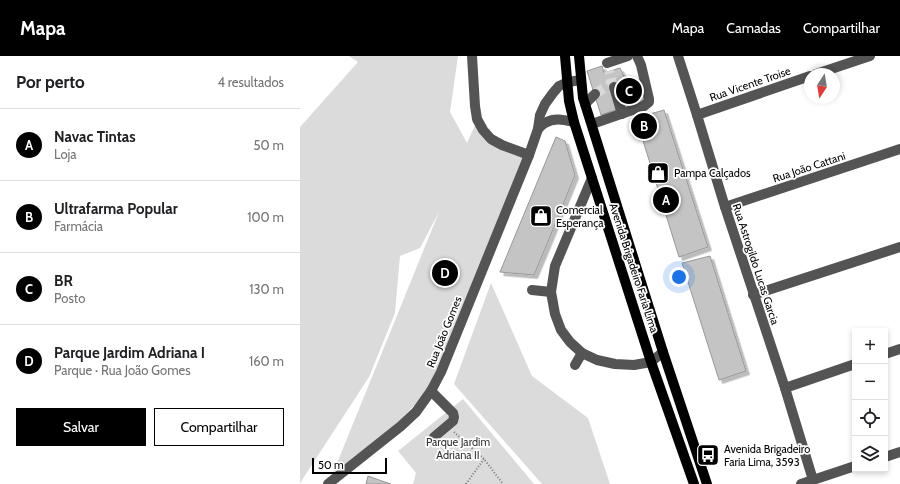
<!DOCTYPE html>
<html lang="pt">
<head>
<meta charset="utf-8">
<style>
	body { margin:0; font-family:Cabin,sans-serif; background:#f2f2f2; color:#202124 }
	.controls { position:absolute; right:12px; bottom:12px; display:grid; overflow:hidden; border-radius:0px; box-shadow:0 2px 6px #0003 }
	.controls button { width:36px; height:36px; display:grid; place-items:center; padding:0; border:0; border-bottom:1px solid #e0e0e0; background:#fff; color:#202124; font:20px sans-serif }
	.compass { position:absolute; left:504px; top:12px; width:36px; height:36px; border-radius:50%; background:#fff; box-shadow:0 2px 6px #0003; rotate:192deg }
	.scale { position:absolute; left:12px; bottom:10px; width:75px; box-sizing:border-box; padding-left:4px; border:2px solid #000; border-top:0; font-size:11px; line-height:14px; white-space:nowrap; color:#000; -webkit-text-stroke:3px #fff; paint-order:stroke }
	.you { position:absolute; left:379px; top:221px; width:14px; height:14px; margin:-10px; border:3px solid #fff; border-radius:50%; background:#1a73e8; box-shadow:0 0 0 6px #1a73e833 }
	.badge { display:grid; place-items:center; width:26px; height:26px; border-radius:50%; background:#000; color:#fff; font-size:13px; font-weight:700 }
	.pin { position:absolute; translate:-50% -50%; border:2px solid #fff; box-shadow:0 1px 4px #0006 }
	.list { margin:0; padding:0; list-style:none }
	h2 { display:flex; justify-content:space-between; align-items:center; height:52px; margin:0; padding:0 16px; font-size:17px }
	h2 small { font-size:13px; font-weight:400; color:#757577 }
	.list li { display:grid; grid-template-columns:26px 1fr auto; gap:12px; align-items:center; box-sizing:border-box; height:72px; padding:0 16px; border-top:1px solid #e0e0e0 }
	.list b { display:block; font-size:15px; white-space:nowrap }
	.list p { margin:0; font-size:13px; white-space:nowrap; color:#757577 }
	.list em { font-size:13px; font-style:normal; color:#757577 }
	.actions { display:flex; gap:8px; padding:12px 16px }
	.actions a { flex:1; padding:9px 0; border:1px solid #000; border-radius:0px; text-align:center; font-size:14px; color:#000 }
	.actions .main { background:#000; color:#fff }
	.icon { flex:none; width:22px; height:22px; fill:none; stroke:currentColor; stroke-width:2; stroke-linecap:round; stroke-linejoin:round }
	.map { position:relative; flex:none; width:600px; height:428px; overflow:hidden }
	header { display:flex; align-items:center; gap:24px; box-sizing:border-box; height:56px; padding:0 20px; background:#000; color:#fff }
	header strong { font-size:19px }
	nav { display:flex; gap:22px; margin-inline-start:auto; font-size:14px }
	main { display:flex }
	aside { flex:1; background:#fff }
	.map>svg:first-child { display:block }
	.green { fill:#dbdbdb }
	.building { fill:#c4c4c4; stroke:#989898; filter:url(#shadow) }
	.lines { fill:none; stroke-linecap:round; stroke-linejoin:round }
	.minor-tunnel { stroke:#d9d9d9; stroke-width:10; stroke-dasharray:10 5; stroke-linecap:butt }
	.path { stroke:#767676; stroke-width:2; stroke-dasharray:1 2; stroke-linecap:butt }
	.minor { stroke:#545454; stroke-width:10 }
	.major { stroke:#000; stroke-width:10 }
	.labels { text-anchor:middle; dominant-baseline:central; stroke-width:3.5; stroke-linejoin:round; paint-order:stroke }
	.street-label { font-size:11px; fill:#000; stroke:#fff }
	.poi-label { font-size:11px; fill:#000; stroke:#fff; text-anchor:start }
	.park-label { font-size:11px; fill:#323232; stroke:#fff }
</style>
</head>
<body>
<header>
<strong>Mapa</strong>
<nav><a>Mapa</a><a>Camadas</a><a>Compartilhar</a></nav>
</header>
<main>
<aside>
<h2>Por perto<small>4 resultados</small></h2>
<ul class="list">
<li><span class="badge">A</span><div><b>Navac Tintas</b><p>Loja</p></div><em>50 m</em></li>
<li><span class="badge">B</span><div><b>Ultrafarma Popular</b><p>Farmácia</p></div><em>100 m</em></li>
<li><span class="badge">C</span><div><b>BR</b><p>Posto</p></div><em>130 m</em></li>
<li><span class="badge">D</span><div><b>Parque Jardim Adriana I</b><p>Parque · Rua João Gomes</p></div><em>160 m</em></li>
</ul>
<div class="actions"><a class="main">Salvar</a><a>Compartilhar</a></div>
</aside>
<div class="map">
<svg width="600" height="428" viewBox="0 0 600 428">
	<defs>
		<filter id="shadow"><feDropShadow dx="3.5" dy="3.5" stdDeviation="0" flood-color="#0004"/></filter>
	</defs>
	<rect width="100%" height="100%" fill="#fff"/>
	<g class="green">
		<path d="M 49,0 L 158,0 L 150,56 L 167,87 L 176,67 L 223,101 L 128,334 L 98,367 L 33,417 L 139,156 L 120,192 L 100,200 L 95,257 L 69,321 L 0,427 L 0,71 L 58,6 Z"/>
		<path d="M 191,227 L 232,320 L 288,362 L 310,428 L 242,428 L 154,328 Z"/>
		<path d="M 163,343 L 234,428 L 113,428 L 116,417 L 98,395 Z"/>
	</g>
	<g class="building">
		<path d="M 302,10 L 304,17 L 320,12 L 326,25 L 336,23 L 344,44 L 301,59 L 287,15 Z"/>
		<path d="M 364,54 L 408,191 L 379,201 L 336,62 Z"/>
		<path d="M 256,81 L 265,85 L 275,119 L 247,188 L 234,219 L 200,216 Z"/>
		<path d="M 410,200 L 446,315 L 419,324 L 382,207 Z"/>
		<path d="M 68,420 L 82,425 L 91,428 L 66,428 Z"/>
	</g>
	<g class="lines">
		<path class="minor-tunnel" d="M 295,38 L 312,27 L 309,15"/>
		<g class="path">
			<path d="M 154,376 L 184,403 L 203,428"/>
			<path d="M 166,428 L 184,403"/>
		</g>
		<g class="minor">
			<path d="M 172,0 L 175,50 L 177,63 L 183,74 L 191,83 L 202,89 L 229,99"/>
			<path d="M 378,0 L 397,59 L 425,151 L 485,332 L 513,424"/>
			<path d="M 307,7 L 328,0"/>
			<path d="M 516,18 L 570,0"/>
			<path d="M 314,31 L 322,58"/>
			<path d="M 285,48 L 295,38"/>
			<path d="M 397,59 L 510,20"/>
			<path d="M 292,68 L 344,50 L 349,46 L 349,43 L 341,9 L 337,0"/>
			<path d="M 238,73 C 240,71 243,68 245,67 C 254,61 265,64 274,66"/>
			<path d="M 292,122 L 255,210 L 251,236 L 255,258 L 261,274 L 270,286 L 282,297 L 297,304 L 315,308 L 334,309 L 351,306 L 363,296"/>
			<path d="M 425,151 L 600,93"/>
			<path d="M 232,234 L 251,236"/>
			<path d="M 453,239 L 600,191"/>
			<path d="M 585,298 L 600,293"/>
			<path d="M 275,309 L 282,297"/>
			<path d="M 485,332 L 555,308"/>
			<path d="M 131,335 L 153,357 L 154,361 L 153,365 L 134,381"/>
			<path d="M 585,401 L 600,396"/>
			<path d="M 28,428 L 101,370 L 116,356 L 131,335 L 141,316 L 229,99 L 238,73 L 240,59 L 245,48 L 253,37 L 259,30 L 268,26 L 281,24"/>
			<path d="M 501,428 L 555,410"/>
		</g>
		<g class="major">
			<path d="M 265,0 L 269,45 L 274,66 L 351,306 L 394,428"/>
			<path d="M 279,0 L 283,42 L 285,48 L 363,296 L 407,428"/>
		</g>
	</g>
	<defs>
		<g id="shop-square" transform="scale(1.15)"><rect x="-9" y="-9" width="18" height="18" rx="4" fill="#000" stroke="#fff"/><path d="M-5-2.5h2.3a2.7 3.5 0 0 1 5.4 0H5L5.5 6h-11ZM-1.5-2.5h3a1.5 2.3 0 0 0-3 0Z" fill="#fff"/></g>
		<g id="bus-square" transform="scale(1.15)"><rect x="-9" y="-9" width="18" height="18" rx="4" fill="#000" stroke="#fff"/><path d="M-5-6H5V4H4V6H2V4H-2V6H-4V4H-5ZM-3.5-4V0h7V-4ZM-3.5 1.2v1.5H-2V1.2ZM2 1.2v1.5H3.5V1.2Z" fill="#fff"/></g>
	</defs>
	<g fill-rule="evenodd">
		<use href="#shop-square" x="358" y="117"/>
		<use href="#shop-square" x="241" y="160"/>
		<use href="#bus-square" x="408" y="399"/>
	</g>
	<g class="labels">
		<g class="street-label">
			<text transform="translate(450 28) rotate(-19)">Rua Vicente Troise</text>
			<text transform="translate(509 111) rotate(-18)">Rua João Cattani</text>
			<text transform="translate(456 208) rotate(72)">Rua Astrogildo Lucas Garcia</text>
			<text transform="translate(334 212) rotate(72)">Avenida Brigadeiro Faria Lima</text>
			<text transform="translate(144 276) rotate(-68)">Rua João Gomes</text>
		</g>
		<g class="poi-label">
			<text x="374" y="117">Pampa Calçados</text>
			<text x="256" y="154">Comercial<tspan x="256" dy="13">Esperança</tspan></text>
			<text x="424" y="393">Avenida Brigadeiro<tspan x="424" dy="13">Faria Lima, 3593</tspan></text>
		</g>
		<g class="park-label">
			<text x="158" y="386">Parque Jardim<tspan x="158" dy="13">Adriana II</tspan></text>
		</g>
	</g>
</svg>
<div class="controls">
<button>+</button>
<button>−</button>
<button><svg class="icon" aria-label="locate" viewBox="0 0 24 24"><circle cx="12" cy="12" r="6"/><path d="M12 2v4M12 18v4M2 12h4M18 12h4"/></svg></button>
<button><svg class="icon" aria-label="layers" viewBox="0 0 24 24"><path d="M12 4l9 5-9 5-9-5zM3 14l9 5 9-5"/></svg></button>
</div>
<svg class="compass" viewBox="-18 -18 36 36"><path d="M0-13l5 13h-10z" fill="#e53935"/><path d="M0 13l5-13h-10z" fill="#757577"/></svg>
<div class="scale">50 m</div>
<div class="you"></div>
<div class="pin badge" style="left:366px;top:144px">A</div>
<div class="pin badge" style="left:344px;top:70px">B</div>
<div class="pin badge" style="left:329px;top:35px">C</div>
<div class="pin badge" style="left:145px;top:217px">D</div>
</div>
</main>
</body>
</html>
